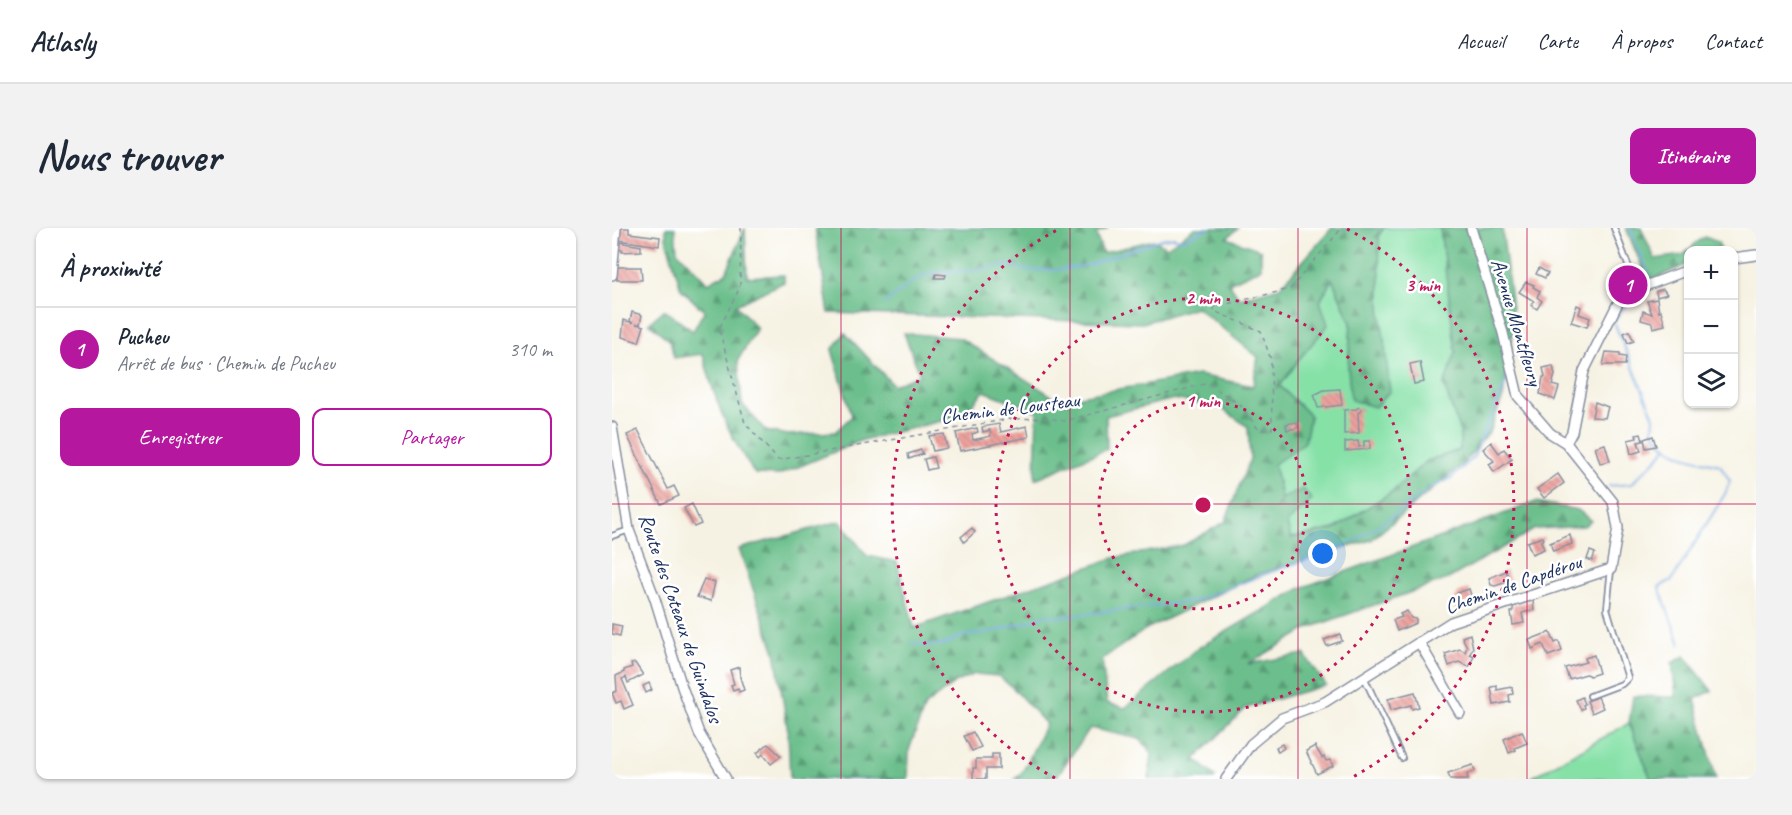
<!DOCTYPE html>
<html lang="fr">
<head>
<meta charset="utf-8">
<style>
	body { margin:0; font-family:Caveat,sans-serif; background:#f2f2f3; color:#1f2937 }
	.controls { position:absolute; right:18px; top:18px; display:grid; overflow:hidden; border-radius:12px; box-shadow:0 2px 4px #0004 }
	.controls button { width:54px; height:54px; display:grid; place-items:center; padding:0; border:0; border-bottom:2px solid #e0e1e3; background:#fff; color:#1f2937; font:30px sans-serif }
	.you { position:absolute; left:711px; top:326px; width:21px; height:21px; margin:-15px; border:4px solid #fff; border-radius:50%; background:#1a73e8; box-shadow:0 0 0 9px #1a73e833 }
	.badge { display:grid; place-items:center; width:39px; height:39px; border-radius:50%; background:#b5179e; color:#fff; font-size:20px; font-weight:700 }
	.pin { position:absolute; translate:-50% -50%; border:3px solid #fff; box-shadow:0 2px 6px #0006 }
	.list { margin:0; padding:0; list-style:none }
	h2 { display:flex; justify-content:space-between; align-items:center; height:78px; margin:0; padding:0 24px; font-size:26px }
	h2 small { font-size:20px; font-weight:400; color:#747a83 }
	.list li { display:grid; grid-template-columns:39px 1fr auto; gap:18px; align-items:center; box-sizing:border-box; height:84px; padding:0 24px; border-top:2px solid #e0e1e3 }
	.list b { display:block; font-size:22px; white-space:nowrap }
	.list p { margin:0; font-size:20px; white-space:nowrap; color:#747a83 }
	.list em { font-size:20px; font-style:normal; color:#747a83 }
	.actions { display:flex; gap:12px; padding:18px 24px }
	.actions a { flex:1; padding:14px 0; border:2px solid #b5179e; border-radius:12px; text-align:center; font-size:21px; color:#b5179e }
	.actions .main { background:#b5179e; color:#fff }
	.icon { flex:none; width:33px; height:33px; fill:none; stroke:currentColor; stroke-width:2; stroke-linecap:round; stroke-linejoin:round }
	.map { position:relative; flex:none; width:1144px; height:551px; overflow:hidden; border-radius:12px }
	header { display:flex; align-items:center; gap:36px; box-sizing:border-box; height:84px; padding:0 30px; background:#fff; border-bottom:2px solid #e0e1e3 }
	header strong { font-size:28px }
	nav { display:flex; gap:33px; margin-inline-start:auto; font-size:21px }
	.intro { display:flex; align-items:center; justify-content:space-between; box-sizing:border-box; height:144px; padding:0 36px }
	h1 { margin:0; font-size:42px }
	.button { padding:15px 27px; border-radius:12px; background:#b5179e; color:#fff; font-size:21px; font-weight:700 }
	main { display:flex; gap:36px; padding:0 36px }
	aside { flex:1; background:#fff; border-radius:12px; box-shadow:0 2px 4px #0004 }
	.map>svg:first-child { display:block }
	.grass { fill:#86e1a7; stroke:#508882; stroke-width:1.5 }
	.forest { fill:url(#forest-firs); stroke:#447775; stroke-width:1.5 }
	.lines { fill:none; stroke-linecap:round; stroke-linejoin:round }
	.stream { stroke:#75a7e1; stroke-width:2 }
	.building { fill:url(#building-back-hatch) }
	.service-casing { stroke:#8890a0; stroke-width:8 }
	.minor-casing { stroke:#8890a0; stroke-width:12 }
	.path { stroke:#8890a0; stroke-width:1.5; stroke-dasharray:4.5 4.5; stroke-linecap:butt }
	.service { stroke:#fff; stroke-width:4.5 }
	.minor { stroke:#fff; stroke-width:9 }
	.grid { fill:none; stroke:#c2185b; stroke-width:1.5; stroke-opacity:0.55 }
	.ring { fill:none; stroke:#c2185b; stroke-width:3; stroke-dasharray:3 6 }
	.labels { text-anchor:middle; dominant-baseline:central; stroke-width:5; stroke-linejoin:round; paint-order:stroke }
	.street-label { font-size:21px; fill:#1b2f5e; stroke:#fff }
	.centre { fill:#c2185b; stroke:#fff; stroke-width:3 }
	.ring-label { font-size:18px; text-anchor:middle; font-weight:bold; fill:#c2185b; stroke:#fff; stroke-width:5; stroke-linejoin:round; paint-order:stroke }
</style>
</head>
<body>
<header>
<strong>Atlasly</strong>
<nav><a>Accueil</a><a>Carte</a><a>À propos</a><a>Contact</a></nav>
</header>
<div class="intro"><h1>Nous trouver</h1><a class="button">Itinéraire</a></div>
<main>
<aside>
<h2>À proximité<small></small></h2>
<ul class="list">
<li><span class="badge">1</span><div><b>Pucheu</b><p>Arrêt de bus · Chemin de Pucheu</p></div><em>310 m</em></li>
</ul>
<div class="actions"><a class="main">Enregistrer</a><a>Partager</a></div>
</aside>
<div class="map">
<svg width="1144" height="551" viewBox="0 0 1144 551">
	<defs>
		<pattern id="forest-firs" width="22" height="20" patternUnits="userSpaceOnUse" patternTransform="scale(1.5)"><rect width="22" height="20" fill="#6cbf8c"/><path d="M5 1l3.5 6h-7zM16 11l3.5 6h-7z" fill="#589c76"/></pattern>
		<pattern id="building-back-hatch" width="6" height="6" patternUnits="userSpaceOnUse" patternTransform="scale(1.5)"><rect width="6" height="6" fill="#eea39f"/><path d="M-1 5l2 2M0 0l6 6M5-1l2 2" fill="none" stroke="#c08585"/></pattern>
	</defs>
	<rect width="100%" height="100%" fill="#fff"/>
	<filter id="ink" filterUnits="userSpaceOnUse"><feTurbulence type="fractalNoise" baseFrequency=".0167" numOctaves="2"/><feDisplacementMap in="SourceGraphic" scale="12" xChannelSelector="R" yChannelSelector="G"/><feConvolveMatrix kernelMatrix="1 2 1 2 8 2 1 2 1" color-interpolation-filters="sRGB"/></filter>
	<filter id="wash" filterUnits="userSpaceOnUse"><feTurbulence type="fractalNoise" baseFrequency=".008" numOctaves="4" result="noise"/><feDisplacementMap in="SourceGraphic" scale="24" xChannelSelector="R" yChannelSelector="G"/><feGaussianBlur stdDeviation="1.35" result="paint"/><feColorMatrix in="noise" values="0 0 0 0 0 0 0 0 0 0 0 0 0 0 0 0 0 1.4 0 .05"/><feComposite in="paint" operator="in"/></filter>
	<g filter="url(#wash)">
		<rect width="100%" height="100%" fill="#f6f2e3"/>
		<g class="grass">
			<path d="M 772,0 L 828,0 L 844,125 L 832,157 L 848,204 L 848,222 L 815,233 L 781,263 L 723,301 L 678,310 L 662,236 L 693,213 L 698,188 L 668,158 L 688,130 L 708,73 L 720,51 L 739,95 L 736,141 L 768,78 L 767,7 Z"/>
			<path d="M 1017,495 L 1039,551 L 917,551 Z"/>
		</g>
		<g class="forest">
			<path d="M 54,0 L 63,0 L 65,23 L 96,55 L 114,45 L 133,0 L 135,49 L 172,47 L 172,54 L 124,77 L 145,100 L 126,132 L 130,176 L 154,203 L 176,207 L 223,204 L 240,188 L 220,122 L 233,105 L 281,157 L 308,147 L 292,105 L 348,110 L 446,172 L 586,147 L 641,158 L 646,129 L 584,79 L 531,95 L 217,85 L 203,0 L 496,0 L 484,6 L 491,25 L 541,12 L 555,19 L 583,0 L 626,0 L 615,10 L 649,22 L 649,40 L 617,55 L 627,70 L 668,59 L 720,0 L 772,0 L 767,7 L 768,78 L 778,163 L 763,179 L 739,172 L 736,141 L 739,95 L 720,51 L 708,73 L 716,97 L 688,130 L 668,158 L 698,188 L 693,214 L 662,236 L 669,271 L 691,261 L 700,272 L 675,295 L 679,310 L 723,301 L 781,263 L 815,233 L 848,222 L 848,204 L 832,157 L 844,124 L 828,0 L 890,0 L 902,97 L 891,169 L 877,204 L 851,236 L 759,312 L 644,347 L 536,400 L 490,431 L 495,475 L 513,480 L 586,420 L 689,360 L 924,274 L 966,282 L 979,293 L 972,298 L 923,301 L 836,351 L 697,400 L 636,436 L 692,426 L 714,457 L 634,480 L 583,531 L 604,549 L 602,551 L 537,551 L 540,525 L 528,511 L 478,500 L 443,551 L 403,551 L 411,543 L 434,496 L 401,460 L 386,448 L 363,446 L 344,454 L 313,478 L 297,522 L 296,551 L 178,551 L 176,503 L 163,424 L 127,321 L 228,293 L 255,328 L 285,334 L 302,400 L 502,330 L 572,317 L 613,294 L 638,231 L 636,199 L 609,180 L 562,171 L 494,188 L 495,221 L 423,251 L 425,183 L 372,163 L 350,188 L 251,212 L 167,247 L 143,246 C 115,205 103,173 91,126 L 62,130 L 58,113 L 37,95 L 52,82 L 81,103 L 92,83 L 69,61 L 54,10 Z"/>
			<path d="M 1014,0 L 1029,0 L 1043,31 L 1071,27 L 1084,15 L 1093,9 L 1106,14 L 1109,22 L 1076,22 L 1076,36 L 1042,51 L 1035,51 Z"/>
			<path d="M 1073,428 L 1100,463 L 1083,471 L 1104,551 L 1039,551 L 1017,495 L 1021,468 L 1064,469 L 1060,435 Z"/>
		</g>
		<g class="lines">
			<g class="stream">
				<path d="M 1018,0 L 1039,52"/>
				<path d="M 1036,61 L 1015,75 L 1002,94 L 1042,189 L 1041,203 C 1055,228 1082,231 1108,237 L 1118,253 L 1113,266 L 1060,352 L 1047,359 L 1068,416"/>
				<path d="M 273,75 L 302,53 L 321,44 L 357,43 L 395,37 L 404,38 L 410,42 L 445,42 L 477,37 L 550,11 L 562,9 L 569,12 L 597,0"/>
				<path d="M 997,258 L 1020,256 C 1030,242 1046,234 1054,219"/>
				<path d="M 300,415 L 321,418 L 333,416 L 350,408 L 384,403 L 422,392 L 431,387 L 447,389 L 582,373 L 659,344 L 731,319 L 758,304 L 821,259 L 839,250 L 861,230 L 895,152"/>
			</g>
		</g>
		<g id="blocks">
			<g class="building">
				<path d="M 8,0 L 17,0 L 17,5 L 48,9 L 47,18 L 6,12 Z"/>
				<path d="M 6,14 L 29,18 L 29,23 L 10,24 L 10,22 L 5,21 Z"/>
				<path d="M 5,39 L 29,39 L 30,52 L 5,52 Z"/>
				<path d="M 927,40 L 936,45 L 933,50 L 924,46 Z"/>
				<path d="M 324,46 L 334,47 L 333,50 L 323,50 Z"/>
				<path d="M 914,54 L 922,57 L 921,59 L 928,63 L 925,69 L 930,73 L 925,81 L 919,77 L 922,73 L 907,64 Z"/>
				<path d="M 1051,61 L 1055,66 L 1045,69 L 1044,63 Z"/>
				<path d="M 1045,71 L 1047,84 L 1049,83 L 1053,97 L 1041,100 L 1040,95 L 1029,92 L 1031,83 L 1040,86 L 1035,73 Z"/>
				<path d="M 965,77 L 969,79 L 967,86 L 978,90 L 975,99 L 959,94 Z"/>
				<path d="M 20,84 L 30,87 L 28,96 L 24,96 L 32,98 L 27,114 L 10,109 L 12,92 L 21,95 L 18,93 Z"/>
				<path d="M 1017,103 L 1022,113 L 1016,115 L 1012,105 Z"/>
				<path d="M 994,124 L 1008,125 L 1008,128 L 1014,129 L 1013,137 L 991,137 Z"/>
				<path d="M 808,134 L 812,154 L 802,156 L 798,136 Z"/>
				<path d="M 941,138 L 943,147 L 940,157 L 947,159 L 943,172 L 928,166 L 931,149 L 933,149 L 931,140 Z"/>
				<path d="M 728,161 L 730,177 L 706,180 L 702,167 L 712,162 Z"/>
				<path d="M 983,174 L 996,179 L 993,190 L 980,189 Z"/>
				<path d="M 747,179 L 750,182 L 746,185 L 747,205 L 732,206 L 732,182 L 744,181 Z"/>
				<path d="M 685,194 L 686,200 L 675,202 L 674,196 Z"/>
				<path d="M 387,196 L 389,204 L 415,198 L 417,209 L 348,223 L 344,205 L 365,200 L 366,204 L 360,206 L 361,212 L 379,208 L 378,202 L 371,204 L 370,199 Z"/>
				<path d="M 26,202 L 56,261 L 62,258 L 67,268 L 49,276 L 15,207 Z"/>
				<path d="M 332,206 L 335,220 L 321,223 L 317,208 Z"/>
				<path d="M 1029,206 L 1031,213 L 1026,214 L 1029,223 L 1019,226 L 1016,212 L 1025,210 L 1024,207 Z"/>
				<path d="M 1041,208 L 1044,218 L 1034,220 L 1032,211 Z"/>
				<path d="M 746,213 L 747,219 L 752,218 L 752,213 L 758,213 L 758,221 L 733,223 L 733,214 Z"/>
				<path d="M 879,214 L 887,225 L 892,221 L 900,231 L 882,244 L 877,236 L 882,233 L 871,221 Z"/>
				<path d="M 993,216 L 998,233 L 988,235 L 983,219 Z"/>
				<path d="M 309,222 L 311,226 L 297,231 L 296,226 Z"/>
				<path d="M 321,229 L 324,240 L 315,242 L 312,231 Z"/>
				<path d="M 946,246 L 952,255 L 932,270 L 925,261 Z"/>
				<path d="M 80,276 L 89,296 L 82,299 L 72,280 Z"/>
				<path d="M 360,300 L 363,304 L 352,314 L 349,309 Z"/>
				<path d="M 958,307 L 960,316 L 941,323 L 938,315 Z"/>
				<path d="M 931,309 L 932,311 L 929,313 L 932,321 L 920,326 L 915,314 Z"/>
				<path d="M 978,323 L 983,325 L 980,333 L 975,331 Z"/>
				<path d="M 894,343 L 898,353 L 883,358 L 879,357 L 877,350 Z"/>
				<path d="M 92,351 L 103,354 L 99,373 L 85,369 Z"/>
				<path d="M 857,361 L 861,373 L 844,378 L 841,370 L 846,368 L 845,365 Z"/>
				<path d="M 921,373 L 922,382 L 910,385 L 912,395 L 901,397 L 899,384 L 901,384 L 901,377 Z"/>
				<path d="M 795,383 L 799,390 L 804,391 L 804,395 L 785,403 L 781,392 L 790,389 L 788,386 Z"/>
				<path d="M 0,396 L 10,398 L 8,408 L 0,406 Z"/>
				<path d="M 938,404 L 943,415 L 947,413 L 950,423 L 936,428 L 931,416 L 920,421 L 917,412 Z"/>
				<path d="M 728,406 L 730,413 L 715,418 L 712,412 Z"/>
				<path d="M 858,406 L 861,420 L 858,426 L 862,428 L 857,439 L 847,434 L 837,438 L 833,426 L 848,421 L 853,424 L 855,419 L 850,409 Z"/>
				<path d="M 982,427 L 987,445 L 978,448 L 974,446 L 957,451 L 953,440 L 974,434 L 973,430 Z"/>
				<path d="M 23,435 L 31,447 L 16,455 L 14,449 L 10,451 L 21,477 L 12,481 L 9,473 L 4,475 L 0,465 L 5,463 L 4,448 L 12,444 L 12,442 L 20,439 L 19,436 Z"/>
				<path d="M 127,439 L 128,449 L 132,462 L 127,464 L 126,460 L 121,462 L 119,457 L 122,456 L 118,442 Z"/>
				<path d="M 37,455 L 40,462 L 34,465 L 31,458 Z"/>
				<path d="M 885,458 L 885,462 L 900,459 L 901,466 L 897,467 L 898,474 L 882,477 L 879,459 Z"/>
				<path d="M 803,464 L 807,479 L 800,481 L 799,477 L 779,482 L 776,471 Z"/>
				<path d="M 970,469 L 973,476 L 971,477 L 972,480 L 969,482 L 964,472 Z"/>
				<path d="M 986,469 L 991,480 L 980,485 L 975,473 Z"/>
				<path d="M 910,503 L 915,515 L 903,520 L 904,522 L 897,525 L 892,511 Z"/>
				<path d="M 361,504 L 369,519 L 360,523 L 352,508 Z"/>
				<path d="M 156,516 L 169,528 L 159,536 L 151,526 L 148,529 L 145,525 Z"/>
				<path d="M 670,516 L 672,520 L 666,524 L 664,519 Z"/>
				<path d="M 703,518 L 710,530 L 712,529 L 714,533 L 718,532 L 721,538 L 705,546 L 694,523 Z"/>
				<path d="M 380,526 L 387,526 L 387,541 L 374,541 L 374,551 L 361,551 L 361,540 L 364,540 L 364,531 L 380,531 Z"/>
				<path d="M 861,537 L 863,543 L 855,546 L 856,551 L 838,551 L 836,545 Z"/>
			</g>
		</g>
	</g>
	<g filter="url(#ink)">
		<use href="#blocks" fill-opacity="0" stroke="#8890a0" stroke-width="1.5"/>
		<g class="lines">
			<g class="service-casing">
				<g id="service">
					<path d="M 1002,0 L 1025,61"/>
					<path d="M 0,308 L 17,302"/>
					<path d="M 752,449 L 790,530"/>
					<path d="M 978,468 L 1010,456 L 1016,450 L 995,381 L 999,341"/>
				</g>
			</g>
			<g class="minor-casing">
				<g id="minor">
					<path d="M 1122,30 L 1144,27"/>
					<path d="M 0,47 L 4,0"/>
					<path d="M 0,199 L 17,302 L 43,371 L 70,459 L 87,505 L 114,551"/>
					<path d="M 954,215 L 960,204 L 972,143 L 1006,75 L 1025,61 L 1076,42"/>
					<path d="M 807,414 L 848,485"/>
					<path d="M 614,551 L 639,516 L 670,490 L 713,474 L 839,394 L 999,341 L 1006,300 L 1001,274 L 954,215 L 938,205 L 906,168 L 891,105 L 859,0"/>
				</g>
			</g>
			<path class="path" d="M 129,0 L 128,59 L 107,101 L 133,195 L 166,232 L 397,191 L 435,190 L 453,193 L 596,155 L 628,177 L 647,202 L 660,201 L 659,132 L 649,103 L 602,83 L 602,79 L 678,61 L 730,0"/>
			<use href="#service" class="service"/>
			<use href="#minor" class="minor"/>
		</g>
	</g>
	<path class="grid" d="M 229,0 L 229,551M 458,0 L 458,551M 686,0 L 686,551M 915,0 L 915,551M 0,276 L 1144,276"/>
	<g class="ring">
		<circle cx="591" cy="277" r="104"/>
		<circle cx="591" cy="277" r="207"/>
		<path d="M443 550A311 311 0 0 1 447 1M735 1A311 311 0 0 1 739 550"/>
	</g>
	<g class="labels">
		<g class="street-label">
			<text transform="translate(905 94) rotate(73)">Avenue Montfleury</text>
			<text transform="translate(398 180) rotate(-7)">Chemin de Lousteau</text>
			<text transform="translate(901 356) rotate(-19)">Chemin de Capdérou</text>
			<text transform="translate(69 390) rotate(71)">Route des Coteaux de Guindalos</text>
		</g>
	</g>
	<circle cx="591" cy="277" r="9" class="centre"/>
	<g class="ring-label">
		<text x="811" y="63">3 min</text>
		<text x="591" y="76">2 min</text>
		<text x="591" y="179">1 min</text>
	</g>
</svg>
<div class="controls">
<button>+</button>
<button>−</button>
<button><svg class="icon" aria-label="layers" viewBox="0 0 24 24"><path d="M12 4l9 5-9 5-9-5zM3 14l9 5 9-5"/></svg></button>
</div>
<div class="you"></div>
<div class="pin badge" style="left:1016px;top:57px">1</div>
</div>
</main>
</body>
</html>
